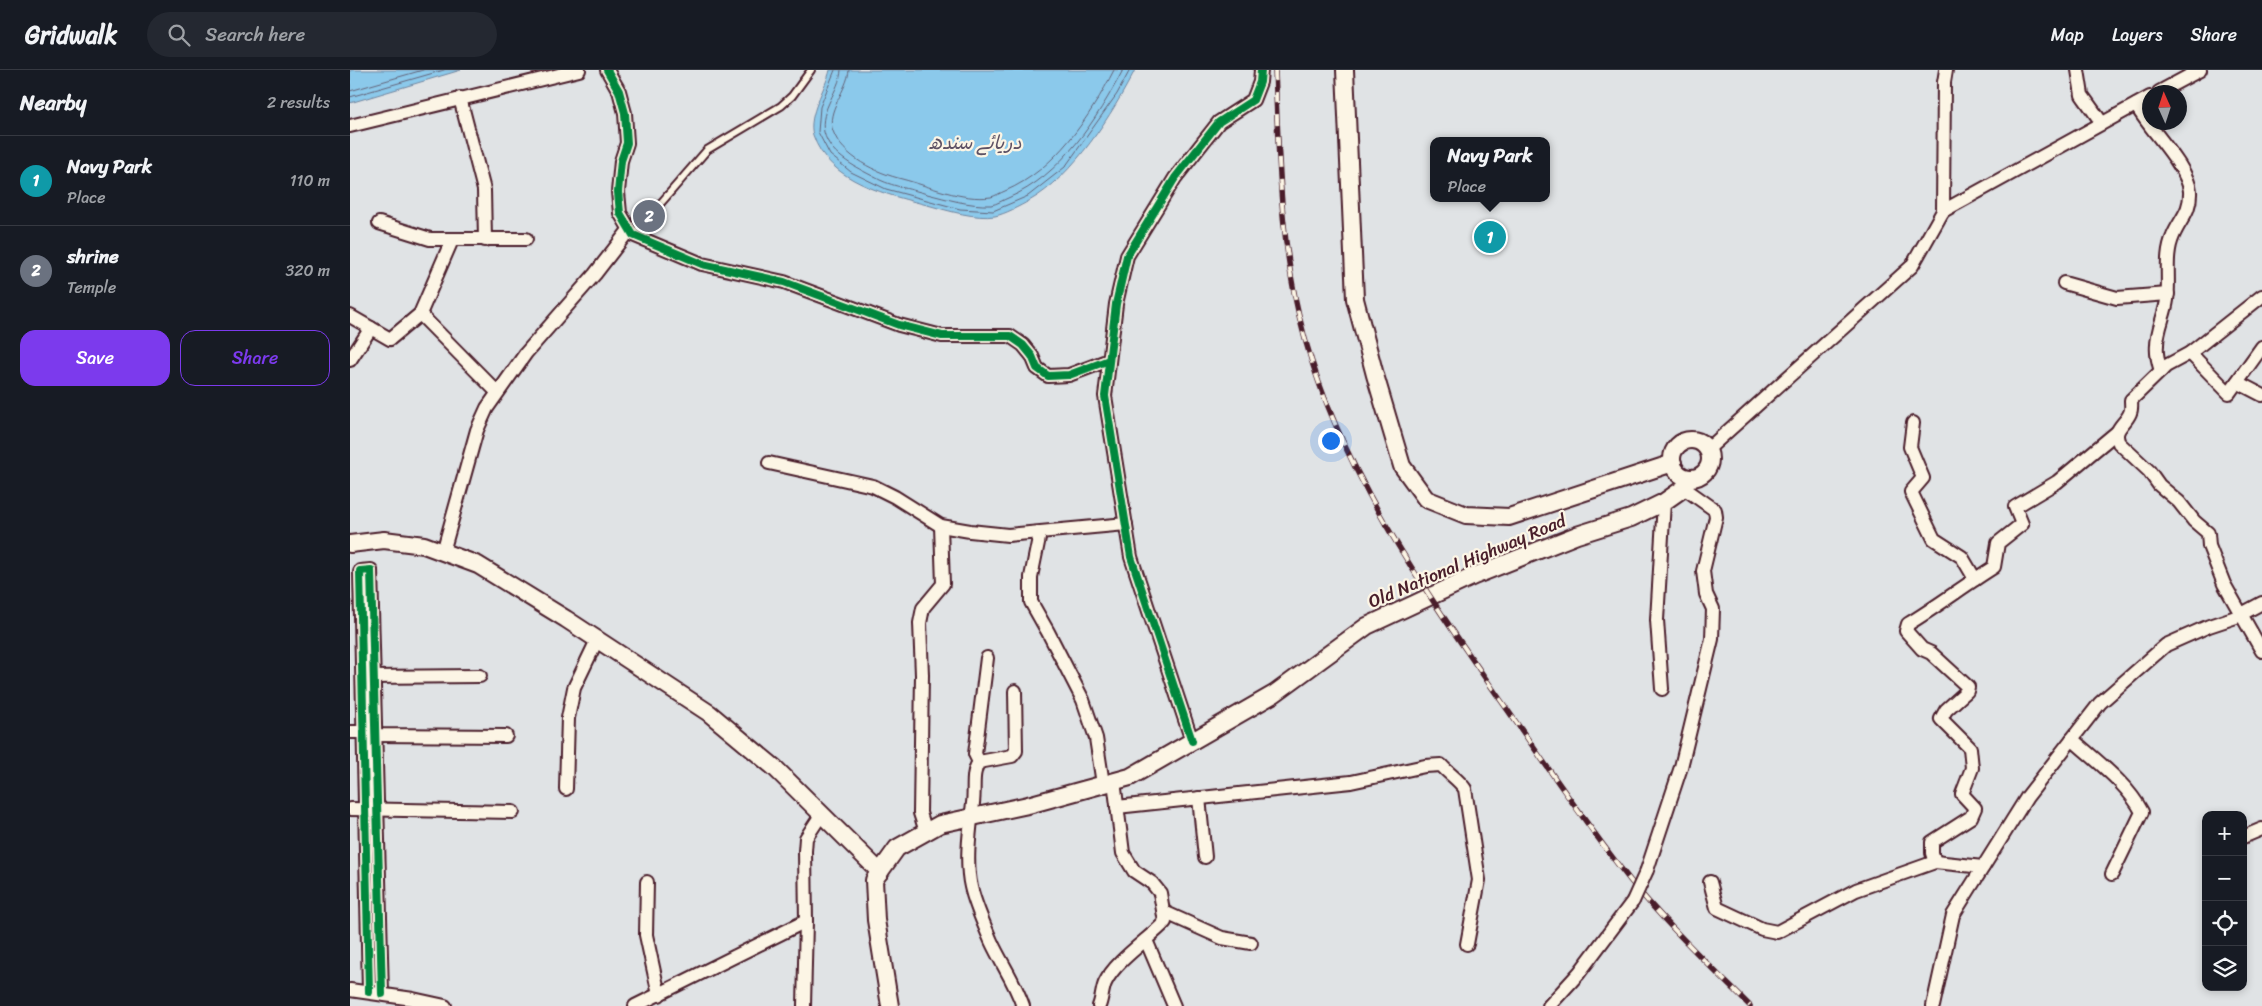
<!DOCTYPE html>
<html lang="en">
<head>
<meta charset="utf-8">
<style>
	body { margin:0; font-family:Sriracha,"Playpen Sans Arabic",sans-serif; background:#242831; color:#f1f3f6 }
	.controls { position:absolute; right:15px; bottom:15px; display:grid; overflow:hidden; border-radius:10px; box-shadow:0 2px 8px #0003 }
	.controls button { width:45px; height:45px; display:grid; place-items:center; padding:0; border:0; border-bottom:1px solid #363941; background:#171b24; color:#f1f3f6; font:25px sans-serif }
	.compass { position:absolute; left:1792px; top:15px; width:45px; height:45px; border-radius:50%; background:#171b24; box-shadow:0 2px 8px #0003; rotate:357deg }
	.you { position:absolute; left:980px; top:370px; width:18px; height:18px; margin:-12px; border:4px solid #fff; border-radius:50%; background:#1a73e8; box-shadow:0 0 0 8px #1a73e833 }
	.badge { display:grid; place-items:center; width:32px; height:32px; border-radius:50%; background:#7c3aed; color:#fff; font-size:16px; font-weight:700 }
	.pin { position:absolute; translate:-50% -50%; border:2px solid #fff; box-shadow:0 1px 5px #0006 }
	.popup { position:absolute; left:1080px; top:67px; width:120px; height:65px; box-sizing:border-box; display:grid; place-content:center; border-radius:10px; background:#171b24; filter:drop-shadow(0 1px 4px #0005); font-size:16px; white-space:nowrap; color:#9ea1a6 }
	.popup b { font-size:19px; color:#f1f3f6 }
	.popup::after { content:''; position:absolute; left:50%; top:100%; margin-left:-10px; border:10px solid transparent; border-top-color:#171b24 }
	.list { margin:0; padding:0; list-style:none }
	h2 { display:flex; justify-content:space-between; align-items:center; height:65px; margin:0; padding:0 20px; font-size:21px }
	h2 small { font-size:16px; font-weight:400; color:#9ea1a6 }
	.list li { display:grid; grid-template-columns:32px 1fr auto; gap:15px; align-items:center; box-sizing:border-box; height:90px; padding:0 20px; border-top:1px solid #363941 }
	.list b { display:block; font-size:19px; white-space:nowrap }
	.list p { margin:0; font-size:16px; white-space:nowrap; color:#9ea1a6 }
	.list em { font-size:16px; font-style:normal; color:#9ea1a6 }
	.actions { display:flex; gap:10px; padding:15px 20px }
	.actions a { flex:1; padding:11px 0; border:1px solid #7c3aed; border-radius:15px; text-align:center; font-size:18px; color:#7c3aed }
	.actions .main { background:#7c3aed; color:#fff }
	.icon { flex:none; width:28px; height:28px; fill:none; stroke:currentColor; stroke-width:2; stroke-linecap:round; stroke-linejoin:round }
	.map { position:relative; flex:none; width:1912px; height:936px; overflow:hidden }
	header { display:flex; align-items:center; gap:30px; box-sizing:border-box; height:70px; padding:0 25px; background:#171b24; border-bottom:1px solid #363941 }
	header strong { font-size:24px }
	nav { display:flex; gap:28px; margin-inline-start:auto; font-size:18px }
	.search { width:350px; height:45px; background:#242831; display:flex; align-items:center; gap:12px; box-sizing:border-box; padding:0 18px; border-radius:28px; color:#9ea1a6; font-size:19px }
	main { display:flex }
	aside { flex:1; background:#171b24 }
	.map>svg:first-child { display:block }
	.water { fill:#8bc9eb; stroke:#71859e }
	.lines { fill:none; stroke-linecap:round; stroke-linejoin:round }
	.shore { stroke:#646378; stroke-width:1 }
	.service-casing { stroke:#4a1f2b; stroke-width:10 }
	.minor-casing { stroke:#4a1f2b; stroke-width:16 }
	.secondary-casing { stroke:#4a1f2b; stroke-width:20 }
	.service { stroke:#fcf5e5; stroke-width:6 }
	.minor { stroke:#fcf5e5; stroke-width:12 }
	.secondary { stroke:#fcf5e5; stroke-width:16 }
	.rail-casing { stroke:#4a1f2b; stroke-width:5.5 }
	.rail { stroke:#fcf5e5; stroke-width:4; stroke-dasharray:11; stroke-linecap:butt }
	.minor-bridge-casing { stroke:#4a1f2b; stroke-width:16; stroke-linecap:butt }
	.minor-bridge { stroke:#fcf5e5; stroke-width:12 }
	.cycleway-casing { stroke:#fcf5e5; stroke-width:11 }
	.cycleway { stroke:#00873e; stroke-width:8 }
	.labels { text-anchor:middle; dominant-baseline:central; stroke-width:4.5; stroke-linejoin:round; paint-order:stroke }
	.street-label { font-size:18px; fill:#4a1f2b; stroke:#fcf5e5 }
	.water-label { font-size:19px; font-style:italic; fill:#5e5265; stroke:#fcf5e5 }
</style>
</head>
<body>
<header>
<strong>Gridwalk</strong>
<div class="search"><svg class="icon" aria-label="search" viewBox="0 0 24 24"><circle cx="10" cy="10" r="6"/><path d="M15 15l6 6"/></svg>Search here</div>
<nav><a>Map</a><a>Layers</a><a>Share</a></nav>
</header>
<main>
<aside>
<h2>Nearby<small>2 results</small></h2>
<ul class="list">
<li><span class="badge" style="background:#0f9aa8">1</span><div><b>Navy Park</b><p>Place</p></div><em>110 m</em></li>
<li><span class="badge" style="background:#6b7280">2</span><div><b>shrine</b><p>Temple</p></div><em>320 m</em></li>
</ul>
<div class="actions"><a class="main">Save</a><a>Share</a></div>
</aside>
<div class="map">
<svg width="1912" height="936" viewBox="0 0 1912 936">
	<rect width="100%" height="100%" fill="#e0e3e5"/>
	<filter id="ink" filterUnits="userSpaceOnUse"><feTurbulence type="fractalNoise" baseFrequency=".02" numOctaves="2"/><feDisplacementMap in="SourceGraphic" scale="10" xChannelSelector="R" yChannelSelector="G"/><feConvolveMatrix kernelMatrix="1 2 1 2 8 2 1 2 1" color-interpolation-filters="sRGB"/></filter>
	<g filter="url(#ink)">
		<g class="water">
			<path d="M 0,0 L 111,0 L 0,33 Z"/>
			<path d="M 480,0 L 785,0 C 763,43 723,107 679,131 C 670,136 655,144 645,146 C 626,149 599,141 581,136 C 539,125 479,113 463,65 C 457,45 476,18 480,0 Z"/>
		</g>
		<g class="lines">
			<g class="shore">
				<path d="M 485,0 L 470,37 L 468,62 L 480,85 L 501,102 L 536,119 L 610,139 L 643,141 L 678,126 L 715,97 L 767,24 L 780,0"/>
				<path d="M 491,0 C 490,21 469,39 474,62 C 480,87 510,99 530,110 C 545,117 562,119 577,124 C 598,129 619,136 641,135 C 647,134 653,130 658,128 C 711,106 747,49 773,0"/>
				<path d="M 499,0 C 498,20 475,41 483,61 C 492,87 527,103 552,109 C 579,116 612,131 641,127 C 645,126 650,123 655,121 C 705,100 740,47 764,0"/>
				<path d="M 0,21 L 73,0"/>
				<path d="M 0,27 L 94,0"/>
			</g>
			<g class="service-casing">
				<path id="service" d="M 283,165 L 357,80 L 431,36 L 442,26 L 461,0"/>
			</g>
			<g class="minor-casing">
				<g id="minor">
					<path d="M 257,0 L 269,21 L 275,43 L 277,73 L 271,91 L 268,122 L 270,143 L 283,165 L 352,194 L 434,212 L 549,255 L 592,266 L 660,266 L 673,275 L 682,286 L 687,298 L 698,306 L 719,305 L 759,290"/>
					<path d="M 1728,0 L 1732,25 L 1752,53"/>
					<path d="M 1809,22 L 1850,0"/>
					<path d="M 110,28 L 134,120 L 135,170"/>
					<path d="M 1786,35 C 1798,58 1838,96 1840,121 C 1841,142 1830,149 1823,166 C 1814,186 1820,209 1817,230 C 1815,245 1807,260 1807,275 C 1806,284 1808,292 1811,301"/>
					<path d="M 0,56 L 229,0"/>
					<path d="M 1593,141 L 1800,27"/>
					<path d="M 29,153 L 80,169 L 176,169"/>
					<path d="M 1714,213 L 1767,228 L 1818,224"/>
					<path d="M 1912,226 L 1840,283 L 1816,296 L 1781,330 C 1781,334 1782,339 1780,343 C 1775,355 1762,359 1769,373 L 1799,401 L 1809,415 L 1829,432 L 1844,451 L 1858,463 L 1859,476 L 1874,514 L 1912,581"/>
					<path d="M 70,244 L 147,322"/>
					<path d="M 0,246 L 40,269 L 70,244 L 102,170"/>
					<path d="M 1840,283 L 1879,323 L 1912,277"/>
					<path d="M 0,290 L 21,258"/>
					<path d="M 1887,312 L 1912,325"/>
					<path d="M 1563,353 L 1560,377 L 1573,408 L 1561,422 L 1584,469 L 1612,487 L 1625,509"/>
					<path d="M 1358,379 L 1562,196 L 1593,141 L 1594,12 L 1596,0"/>
					<path d="M 419,393 L 523,416 L 545,427 L 591,456 L 620,461 L 658,465 L 776,454"/>
					<path d="M 690,463 L 681,507 L 681,532 L 698,562 L 733,630 L 746,668 L 753,714"/>
					<path d="M 93,482 L 127,360 L 137,338 L 176,283 L 245,204 L 279,160"/>
					<path d="M 16,607 L 130,606"/>
					<path d="M 1312,619 L 1307,550 L 1314,432"/>
					<path d="M 665,621 L 666,681 L 662,686 L 629,692 C 621,703 625,719 623,733 C 620,759 615,791 621,817 C 625,835 634,854 641,871 C 651,893 665,912 673,936"/>
					<path d="M 0,662 L 15,662 L 25,665 L 156,666"/>
					<path d="M 1722,669 C 1746,691 1777,713 1792,742 L 1762,804"/>
					<path d="M 842,671 L 781,487 L 755,326 L 766,234 L 777,186 L 825,108 L 869,52 L 903,30 L 910,12 L 911,0"/>
					<path d="M 629,692 L 625,684 L 637,588"/>
					<path d="M 216,719 L 218,648 L 224,618 L 247,570"/>
					<path d="M 849,728 L 855,787"/>
					<path d="M 767,737 L 1001,712 L 1075,696 L 1091,695 C 1099,704 1109,710 1115,719 L 1129,810 L 1117,874"/>
					<path d="M 0,739 L 163,742"/>
					<path d="M 576,762 L 570,743 L 572,605 L 570,553 L 573,538 L 593,514 L 591,456"/>
					<path d="M 1893,767 L 1912,759"/>
					<path d="M 1585,792 L 1582,783 L 1582,772 L 1621,747 L 1625,738 L 1612,724 L 1622,698 L 1620,678 L 1591,649 L 1596,640 L 1617,621 L 1618,617 L 1581,583 L 1572,579 L 1556,561 L 1558,554 C 1588,536 1615,515 1644,497 L 1648,473 L 1672,454 L 1665,437 L 1707,412 L 1767,362"/>
					<path d="M 1297,800 L 1331,697 L 1362,569 L 1363,539 L 1356,524 L 1353,501 L 1366,447 L 1365,440 L 1334,418"/>
					<path d="M 297,812 L 296,865 L 309,925"/>
					<path d="M 1360,812 L 1367,838 L 1412,859 L 1427,862 L 1506,820 L 1585,792 L 1633,797"/>
					<path d="M 814,842 L 872,868 L 901,873"/>
					<path d="M 796,870 L 824,936"/>
					<path d="M 0,920 L 63,929 L 95,936"/>
					<path d="M 19,922 L 10,501 L 21,500 L 32,924"/>
					<path d="M 285,936 L 456,851"/>
					<path d="M 454,936 L 456,851 L 455,781 L 456,768 L 471,745"/>
					<path d="M 749,936 C 752,929 752,920 755,913 C 765,891 798,870 815,852 L 810,823 L 802,813 L 784,801 L 773,783 L 764,711"/>
					<path d="M 1199,936 L 1229,903 L 1283,831"/>
					<path d="M 1583,936 L 1603,845 L 1677,727 L 1750,633 L 1816,575 L 1859,556 L 1886,547 L 1912,533"/>
				</g>
			</g>
			<g class="secondary-casing">
				<g id="secondary">
					<path d="M 995,0 L 1005,229 L 1025,305 L 1052,396 L 1076,429 L 1116,445 L 1159,447 L 1323,393"/>
					<circle cx="1341" cy="389" r="19"/>
					<path d="M 0,474 L 34,470 L 74,475 L 128,495 L 216,549 L 359,643 L 425,698 L 530,802"/>
					<path d="M 540,936 L 526,850 L 524,810 L 547,778 L 590,754 L 678,735 L 780,707 L 924,624 L 1017,556 L 1124,506 L 1227,465 L 1281,448 L 1314,432 L 1334,418 L 1338,408"/>
				</g>
			</g>
			<use href="#service" class="service"/>
			<use href="#minor" class="minor"/>
			<use href="#secondary" class="secondary"/>
			<g class="rail-casing">
				<path id="rail" d="M 925,0 C 929,92 930,179 955,269 C 992,401 1070,514 1147,625 C 1191,687 1233,751 1280,810 C 1317,855 1359,895 1400,936"/>
			</g>
			<use href="#rail" class="rail"/>
			<g class="minor-bridge-casing">
				<path id="minor-bridge" d="M 1283,831 L 1297,800"/>
			</g>
			<use href="#minor-bridge" class="minor-bridge"/>
			<g class="cycleway-casing">
				<g id="cycleway">
					<path d="M 257,0 L 269,21 L 275,43 L 277,73 L 271,91 L 268,122 L 270,143 L 283,165 L 352,194 L 434,212 L 549,255 L 592,266 L 660,266 L 673,275 L 682,286 L 687,298 L 698,306 L 719,305 L 759,290"/>
					<path d="M 842,671 L 781,487 L 755,326 L 766,234 L 777,186 L 825,108 L 869,52 L 903,30 L 910,12 L 911,0"/>
					<path d="M 19,922 L 10,501 L 21,500 L 32,924"/>
				</g>
			</g>
			<use href="#cycleway" class="cycleway"/>
		</g>
	</g>
	<g class="labels">
		<g class="street-label">
			<text transform="translate(1117 491) rotate(-23)">Old National Highway Road</text>
		</g>
		<g class="water-label">
			<text x="625" y="72">دریائے سندھ</text>
		</g>
	</g>
</svg>
<div class="controls">
<button>+</button>
<button>−</button>
<button><svg class="icon" aria-label="locate" viewBox="0 0 24 24"><circle cx="12" cy="12" r="6"/><path d="M12 2v4M12 18v4M2 12h4M18 12h4"/></svg></button>
<button><svg class="icon" aria-label="layers" viewBox="0 0 24 24"><path d="M12 4l9 5-9 5-9-5zM3 14l9 5 9-5"/></svg></button>
</div>
<svg class="compass" viewBox="-18 -18 36 36"><path d="M0-13l5 13h-10z" fill="#e53935"/><path d="M0 13l5-13h-10z" fill="#9ea1a6"/></svg>
<div class="you"></div>
<div class="pin badge" style="left:1140px;top:167px;background:#0f9aa8">1</div>
<div class="popup"><b>Navy Park</b>Place</div>
<div class="pin badge" style="left:299px;top:146px;background:#6b7280">2</div>
</div>
</main>
</body>
</html>
